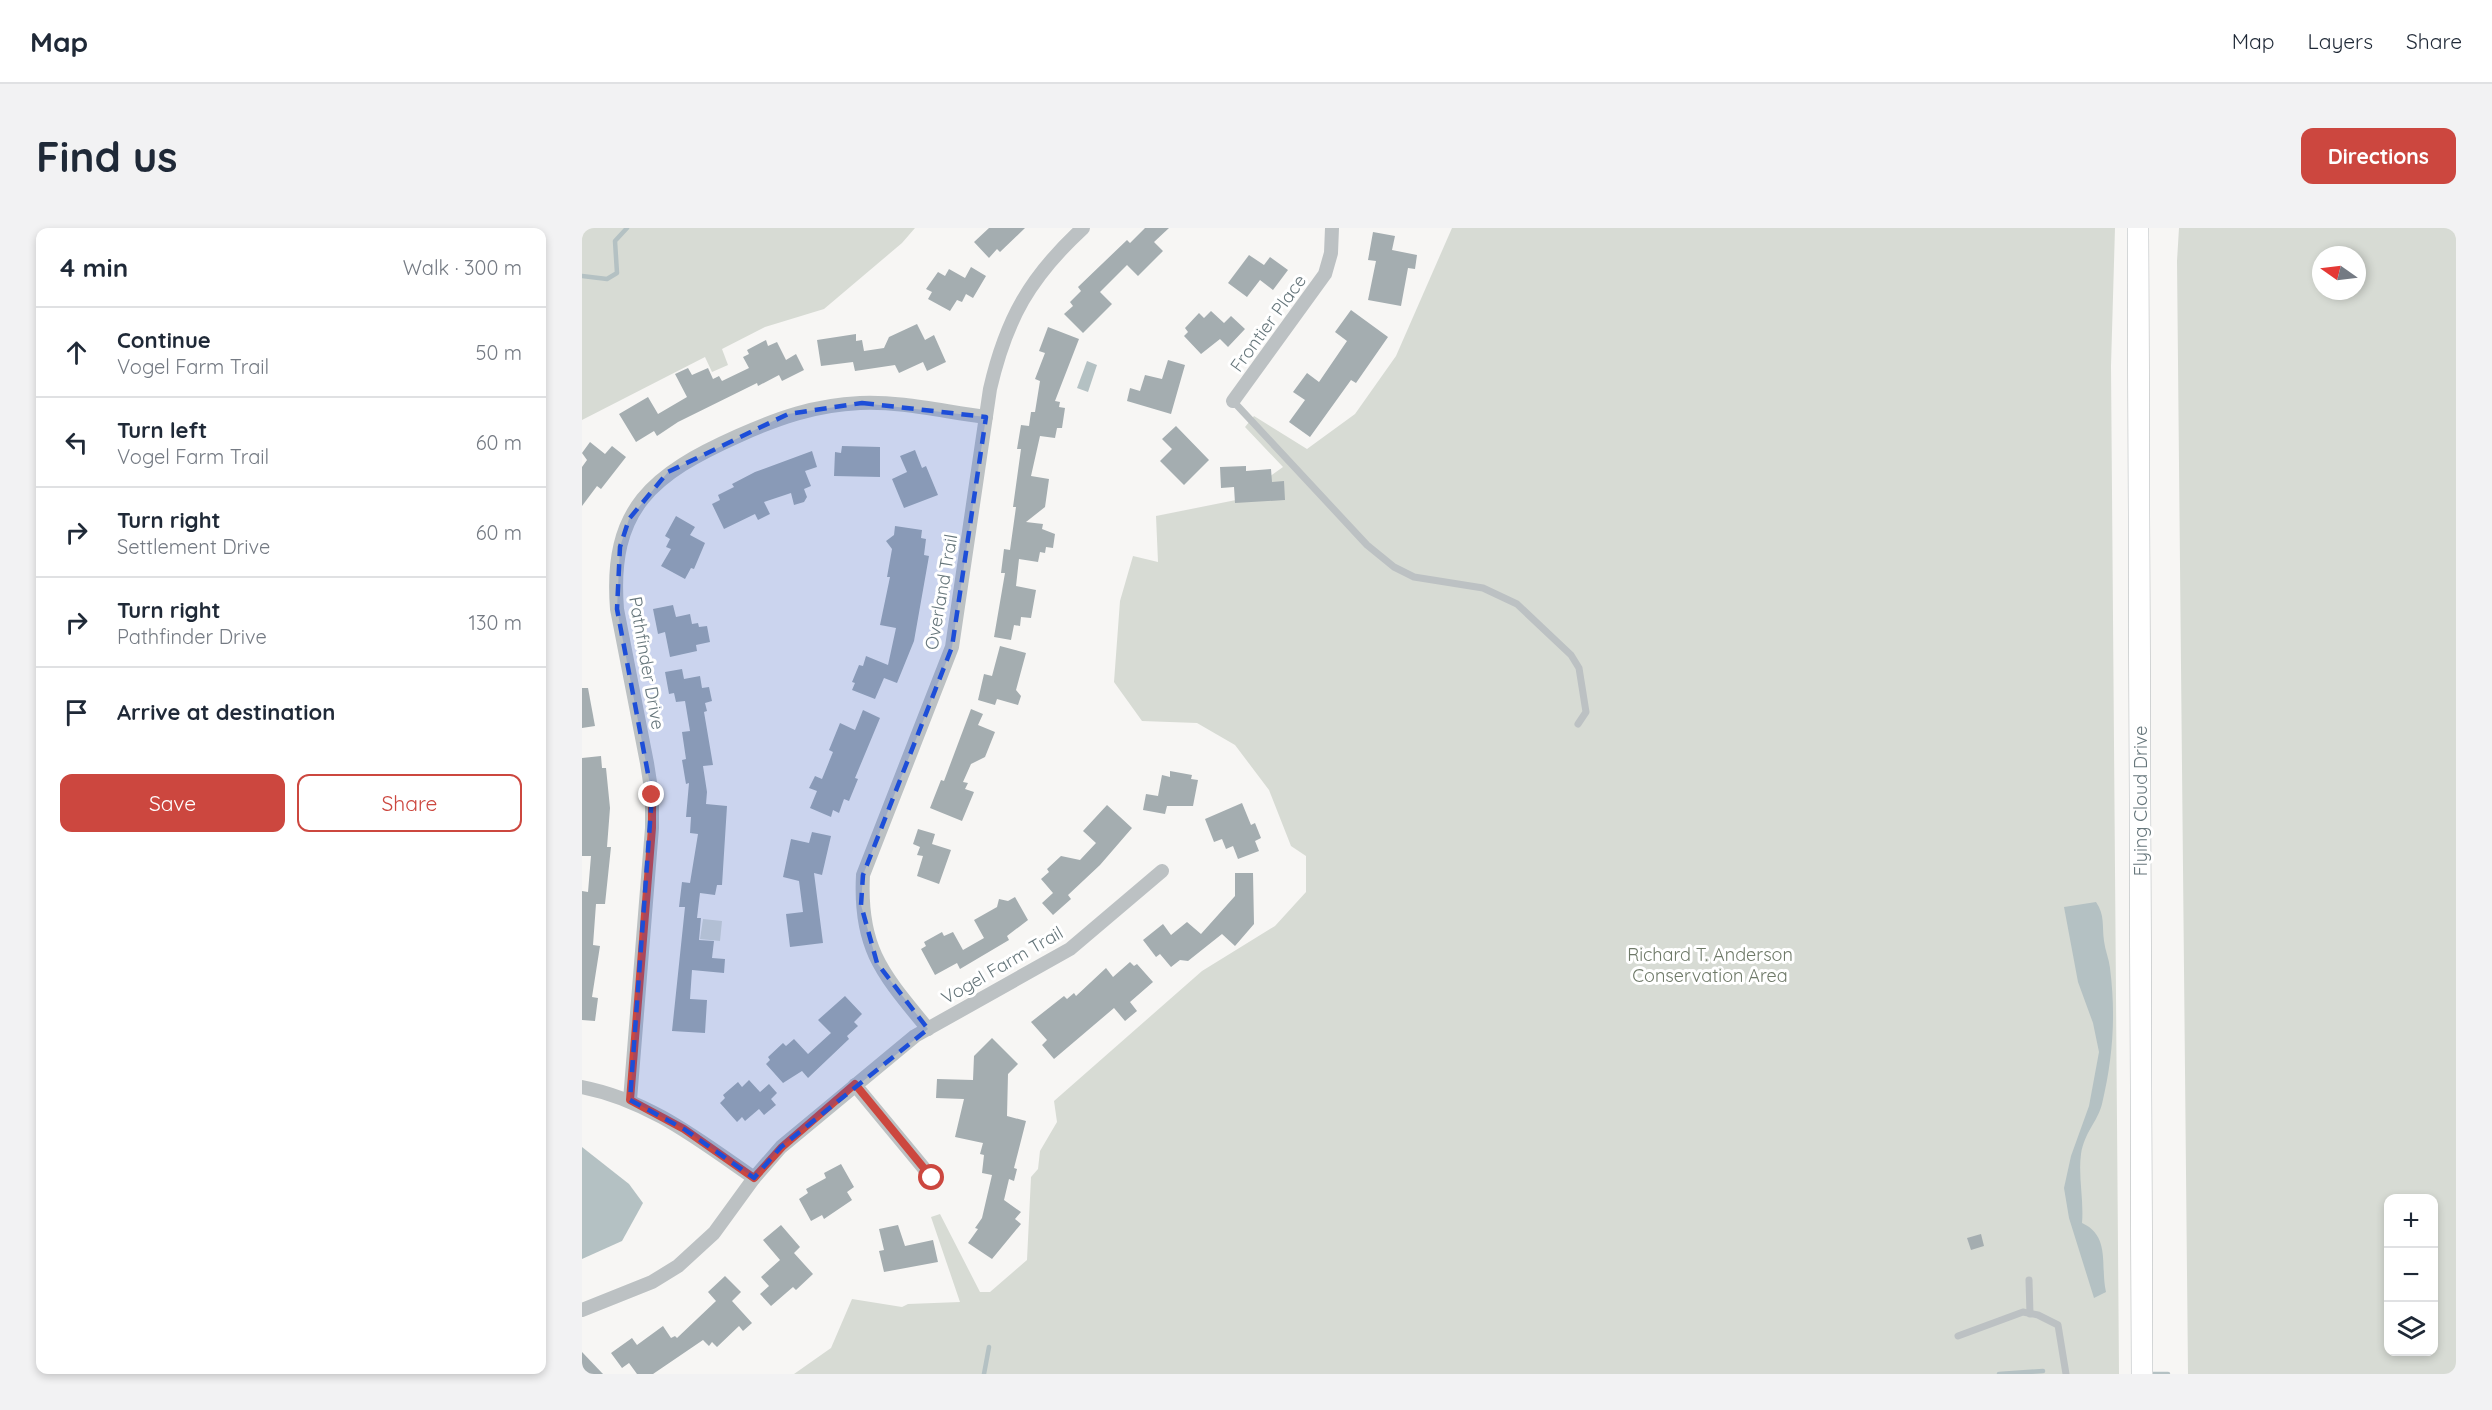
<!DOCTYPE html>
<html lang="en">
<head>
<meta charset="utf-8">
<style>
	body { margin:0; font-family:Quicksand,sans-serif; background:#f2f2f3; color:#1f2937 }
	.controls { position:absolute; right:18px; bottom:18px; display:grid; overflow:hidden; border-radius:12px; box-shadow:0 3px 9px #0003 }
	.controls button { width:54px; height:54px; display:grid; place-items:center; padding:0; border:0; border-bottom:2px solid #e0e1e3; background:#fff; color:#1f2937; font:30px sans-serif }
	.compass { position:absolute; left:1730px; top:18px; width:54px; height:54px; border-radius:50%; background:#fff; box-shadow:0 3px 9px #0003; rotate:284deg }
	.stop { position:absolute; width:18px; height:18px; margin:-14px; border:4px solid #cc473f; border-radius:50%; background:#fff }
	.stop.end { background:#cc473f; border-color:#fff; box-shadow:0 2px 6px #0008 }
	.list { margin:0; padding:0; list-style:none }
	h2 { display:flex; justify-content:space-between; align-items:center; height:78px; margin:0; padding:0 24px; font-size:26px }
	h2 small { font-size:20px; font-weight:400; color:#747a83 }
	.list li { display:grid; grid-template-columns:39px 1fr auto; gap:18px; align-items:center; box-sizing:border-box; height:90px; padding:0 24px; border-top:2px solid #e0e1e3 }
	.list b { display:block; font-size:22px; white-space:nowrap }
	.list p { margin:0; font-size:20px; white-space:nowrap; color:#747a83 }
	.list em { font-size:20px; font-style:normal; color:#747a83 }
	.actions { display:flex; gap:12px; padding:18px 24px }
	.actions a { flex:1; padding:14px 0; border:2px solid #cc473f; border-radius:12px; text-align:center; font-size:21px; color:#cc473f }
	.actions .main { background:#cc473f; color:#fff }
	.icon { flex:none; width:33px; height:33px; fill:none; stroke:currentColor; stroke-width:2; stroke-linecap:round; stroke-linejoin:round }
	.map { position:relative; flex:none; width:1874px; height:1146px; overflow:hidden; border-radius:12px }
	header { display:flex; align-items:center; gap:36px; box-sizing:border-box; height:84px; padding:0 30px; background:#fff; border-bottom:2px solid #e0e1e3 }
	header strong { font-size:28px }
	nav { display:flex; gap:33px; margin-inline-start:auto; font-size:21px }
	.intro { display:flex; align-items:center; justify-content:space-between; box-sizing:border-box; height:144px; padding:0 36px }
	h1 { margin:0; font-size:42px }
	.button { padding:15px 27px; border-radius:12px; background:#cc473f; color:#fff; font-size:21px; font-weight:700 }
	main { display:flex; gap:36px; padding:0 36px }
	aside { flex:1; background:#fff; border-radius:12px; box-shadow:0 3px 9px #0003 }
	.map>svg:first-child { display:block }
	.green { fill:#d7dbd4; fill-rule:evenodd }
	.water { fill:#b4c1c3 }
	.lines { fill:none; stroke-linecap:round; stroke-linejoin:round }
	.stream { stroke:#b4c1c3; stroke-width:4.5 }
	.building { fill:#a4adb0 }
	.primary-casing { stroke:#b0b5b7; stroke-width:22 }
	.service { stroke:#bcc1c3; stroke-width:7 }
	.minor { stroke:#bcc1c3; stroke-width:14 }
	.primary { stroke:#fff; stroke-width:21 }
	.route { stroke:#cc473f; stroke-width:8 }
	.marked { fill:#1d4ed8; fill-opacity:0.2; stroke:#1d4ed8; stroke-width:4.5; stroke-dasharray:12 8; stroke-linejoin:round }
	.labels { text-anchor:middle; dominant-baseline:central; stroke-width:6; stroke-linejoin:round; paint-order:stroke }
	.street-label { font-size:18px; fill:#66767b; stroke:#fff }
	.park-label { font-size:18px; fill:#6e7968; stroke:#fff }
</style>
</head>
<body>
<header>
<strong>Map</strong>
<nav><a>Map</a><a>Layers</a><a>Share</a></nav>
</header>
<div class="intro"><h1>Find us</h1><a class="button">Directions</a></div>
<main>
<aside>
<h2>4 min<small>Walk · 300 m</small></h2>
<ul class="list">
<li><svg class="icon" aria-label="ahead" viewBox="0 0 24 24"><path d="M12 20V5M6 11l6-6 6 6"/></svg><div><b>Continue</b><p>Vogel Farm Trail</p></div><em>50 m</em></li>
<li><svg class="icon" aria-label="left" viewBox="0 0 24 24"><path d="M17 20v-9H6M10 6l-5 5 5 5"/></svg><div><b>Turn left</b><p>Vogel Farm Trail</p></div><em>60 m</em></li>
<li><svg class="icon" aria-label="right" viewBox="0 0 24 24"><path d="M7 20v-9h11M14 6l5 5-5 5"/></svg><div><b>Turn right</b><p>Settlement Drive</p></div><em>60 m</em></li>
<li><svg class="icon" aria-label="right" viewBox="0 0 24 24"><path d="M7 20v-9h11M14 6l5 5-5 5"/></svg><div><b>Turn right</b><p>Pathfinder Drive</p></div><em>130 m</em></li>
<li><svg class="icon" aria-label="arrive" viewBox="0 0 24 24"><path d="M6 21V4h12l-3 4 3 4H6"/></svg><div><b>Arrive at destination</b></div></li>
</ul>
<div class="actions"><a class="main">Save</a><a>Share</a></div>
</aside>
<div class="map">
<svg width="1874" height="1146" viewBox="0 0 1874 1146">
	<rect width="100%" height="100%" fill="#f7f6f4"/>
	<g class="green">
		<path d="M 0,0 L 333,0 L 320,15 L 242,81 L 183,99 L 140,121 L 146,137 L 130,144 L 123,129 L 0,192 Z"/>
		<path d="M 870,0 L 1533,0 L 1529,138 L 1537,1146 L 212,1146 L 249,1120 L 270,1071 L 320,1079 L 326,1076 L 378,1074 L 349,989 L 358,986 L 398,1064 L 408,1064 L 445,1032 L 449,949 L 456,941 L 458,923 L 475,894 L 472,873 L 620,743 L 693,698 L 724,664 L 724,628 L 709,618 L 687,562 L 653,517 L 615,495 L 560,493 L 532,454 L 538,373 L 551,328 L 576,334 L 574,288 L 654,272 L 701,239 L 663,199 L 672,188 L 725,221 L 773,186 L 814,128 Z"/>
		<path d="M 1597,0 L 1874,0 L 1874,1146 L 1606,1146 L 1595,33 ZM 1739,27 L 1775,27 L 1775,63 L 1739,63 ZM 1806,970 L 1852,970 L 1852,1124 L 1806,1124 Z"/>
		<path d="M 121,691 L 140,693 L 138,713 L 118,711 Z"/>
	</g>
	<g class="water">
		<path d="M 505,133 L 515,137 L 506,164 L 495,160 Z"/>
		<path d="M 1514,674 C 1523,687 1520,698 1522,713 C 1523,722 1527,731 1528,740 C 1534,787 1531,830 1520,876 C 1515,895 1503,903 1499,926 C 1496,948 1502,972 1500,995 C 1529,1008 1518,1038 1524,1064 L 1512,1070 L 1487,990 L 1482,960 L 1489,928 L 1507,878 L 1517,824 L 1511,795 L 1496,754 L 1482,679 Z"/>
		<path d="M 0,919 L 47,956 L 61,975 L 40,1013 L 0,1031 Z"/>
	</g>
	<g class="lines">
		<g class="stream">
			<path d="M 0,48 L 25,51 L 35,45 L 33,13 L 45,0"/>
			<path d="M 402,1146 L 407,1119"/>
			<path d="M 1417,1146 L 1461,1143"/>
			<path d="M 1566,1146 L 1586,1146"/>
		</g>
	</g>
	<g class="building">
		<path d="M 407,0 L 443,0 L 418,24 L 415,21 L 407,30 L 392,14 Z"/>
		<path d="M 563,0 L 587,0 L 572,14 L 581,23 L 556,48 L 545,37 L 518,64 L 530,76 L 501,105 L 482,86 L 491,78 L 488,74 L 499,63 L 496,59 L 545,12 L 548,15 Z"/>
		<path d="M 791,4 L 813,8 L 810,22 L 835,27 L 833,41 L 826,40 L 819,78 L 786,72 L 794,33 L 786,32 Z"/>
		<path d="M 667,27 L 682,37 L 688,29 L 706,42 L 691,62 L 678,52 L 665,69 L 646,55 Z"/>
		<path d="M 389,39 L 404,48 L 391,70 L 384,66 L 380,74 L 375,72 L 368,83 L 346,71 L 350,64 L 344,61 L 356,44 L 363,48 L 367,41 L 383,50 Z"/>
		<path d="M 769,82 L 806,109 L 774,155 L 769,152 L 728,209 L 707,194 L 723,172 L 711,164 L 725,145 L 737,154 L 765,113 L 753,104 Z"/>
		<path d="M 629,83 L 642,95 L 649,88 L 663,101 L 646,119 L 638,111 L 619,126 L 602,108 L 606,104 L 603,100 L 617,85 L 622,90 Z"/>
		<path d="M 335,96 L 343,112 L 352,107 L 364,134 L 345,143 L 341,134 L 317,145 L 313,137 L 273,143 L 271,134 L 239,138 L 235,112 L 274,106 L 274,113 L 280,112 L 282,123 L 302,120 L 307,109 Z"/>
		<path d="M 466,99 L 497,111 L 473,173 L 478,174 L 477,179 L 483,180 L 480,200 L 475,200 L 473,210 L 458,208 L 449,248 L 467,251 L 463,279 L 444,294 L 461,296 L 460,301 L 473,306 L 471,320 L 464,319 L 463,325 L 458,324 L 456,334 L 437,331 L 434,358 L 454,362 L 449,390 L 439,389 L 438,398 L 432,397 L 429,412 L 412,409 L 423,345 L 419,345 L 422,321 L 428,322 L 434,279 L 431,279 L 439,221 L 435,221 L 439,197 L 447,198 L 449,184 L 453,184 L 458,153 L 453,151 L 463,125 L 457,123 Z"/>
		<path d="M 184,112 L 186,118 L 195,114 L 204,132 L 214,126 L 222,142 L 200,153 L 197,147 L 176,158 L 175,155 L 96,194 L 75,208 L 72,203 L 54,214 L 37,186 L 66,169 L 76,186 L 105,169 L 93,146 L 106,140 L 110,147 L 126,140 L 131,151 L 137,148 L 140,153 L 167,140 L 161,129 L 167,126 L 165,122 Z"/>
		<path d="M 586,132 L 603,137 L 589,186 L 545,173 L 548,160 L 558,163 L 563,147 L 580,151 Z"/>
		<path d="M 594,198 L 627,232 L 602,257 L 578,233 L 590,221 L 580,211 Z"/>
		<path d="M 8,214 L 23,226 L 30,218 L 44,229 L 19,261 L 15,258 L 0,278 L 0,239 L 5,232 L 0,225 Z"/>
		<path d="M 260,218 L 298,219 L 298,249 L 252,248 L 253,224 L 259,225 Z"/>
		<path d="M 333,222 L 340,240 L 344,238 L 356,267 L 322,280 L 310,251 L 325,244 L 318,228 Z"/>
		<path d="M 230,223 L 235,239 L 223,243 L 229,258 L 222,261 L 225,269 L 222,274 L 212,277 L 209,265 L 182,274 L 188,286 L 176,292 L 173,286 L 142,301 L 130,276 L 138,272 L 136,267 L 152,259 L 150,256 L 173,244 Z"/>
		<path d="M 664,238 L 664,243 L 689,241 L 690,254 L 702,253 L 703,272 L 653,275 L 652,259 L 639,260 L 638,239 Z"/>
		<path d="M 94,288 L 113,299 L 108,307 L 123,315 L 112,341 L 109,340 L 103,351 L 79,338 L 89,321 L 84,319 L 88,311 L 83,308 Z"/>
		<path d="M 313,298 L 340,302 L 339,310 L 344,311 L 342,327 L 347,328 L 332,413 L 315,455 L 302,450 L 293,471 L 270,462 L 273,455 L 270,454 L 277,437 L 281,438 L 284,428 L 306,437 L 314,400 L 298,397 L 308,349 L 305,349 L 310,321 L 304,313 L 312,307 Z"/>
		<path d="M 91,377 L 94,389 L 108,386 L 110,396 L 116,395 L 117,399 L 125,398 L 128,414 L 114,417 L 115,423 L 88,429 L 83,404 L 76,406 L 71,381 Z"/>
		<path d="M 418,418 L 444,425 L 434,462 L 439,468 L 436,477 L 415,471 L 413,477 L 396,472 L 402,446 L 410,448 Z"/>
		<path d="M 100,441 L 102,451 L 118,448 L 120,460 L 127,459 L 130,473 L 123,475 L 125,483 L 122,484 L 131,537 L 121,538 L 125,564 L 124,576 L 145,578 L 140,657 L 135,657 L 133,667 L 118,665 L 115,690 L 119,690 L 117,712 L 132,713 L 130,730 L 143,731 L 142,745 L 110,742 L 108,771 L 125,772 L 123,805 L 90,803 L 103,679 L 97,679 L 100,654 L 108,655 L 116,606 L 108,605 L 109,589 L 104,589 L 107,555 L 104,556 L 100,532 L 104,531 L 100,504 L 108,503 L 103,473 L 94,474 L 92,465 L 87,466 L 83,444 Z"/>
		<path d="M 0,460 L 6,460 L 13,498 L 0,500 Z"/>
		<path d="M 389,481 L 401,486 L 396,497 L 413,504 L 403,529 L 389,536 L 381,554 L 386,555 L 383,561 L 392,564 L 380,593 L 348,580 L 359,552 L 362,553 Z"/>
		<path d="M 281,482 L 298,490 L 273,550 L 276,551 L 267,573 L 262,571 L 257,585 L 251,582 L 249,589 L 228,580 L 235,563 L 227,560 L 233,548 L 240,551 L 251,524 L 247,522 L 258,495 L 273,502 Z"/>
		<path d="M 19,528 L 20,540 L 24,540 L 28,580 L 25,619 L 29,619 L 23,676 L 14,676 L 11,717 L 18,718 L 10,769 L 16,770 L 13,793 L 0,792 L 0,663 L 6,664 L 9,628 L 0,628 L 0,530 Z"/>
		<path d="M 588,543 L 610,547 L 609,551 L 616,552 L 611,578 L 585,578 L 583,586 L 561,582 L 564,566 L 576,568 L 580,547 L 588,549 Z"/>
		<path d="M 660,575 L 669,597 L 673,595 L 679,610 L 673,613 L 677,623 L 656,631 L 651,618 L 644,621 L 640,611 L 632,614 L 623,591 Z"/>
		<path d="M 525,577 L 550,600 L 518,637 L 486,667 L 489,671 L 471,687 L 460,675 L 471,665 L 459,651 L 467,644 L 465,641 L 479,628 L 498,632 L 514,615 L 501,603 Z"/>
		<path d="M 336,601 L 353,606 L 350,616 L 369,622 L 357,656 L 335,648 L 341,628 L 335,627 L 338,619 L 331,616 Z"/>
		<path d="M 230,604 L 249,608 L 240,647 L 232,645 L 241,715 L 208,719 L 204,686 L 221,684 L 217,653 L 201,649 L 209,611 L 227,615 Z"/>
		<path d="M 653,645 L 671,645 L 672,696 L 653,718 L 640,706 L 606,733 L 598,732 L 589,739 L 578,726 L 574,729 L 561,712 L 581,696 L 589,707 L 605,694 L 619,706 L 653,668 Z"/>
		<path d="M 433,669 L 446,692 L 425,708 L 427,712 L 378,741 L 375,735 L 353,747 L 339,721 L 344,718 L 342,714 L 360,704 L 362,708 L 371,704 L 381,722 L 402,710 L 392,692 L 415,679 L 417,671 L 426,673 Z"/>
		<path d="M 548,734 L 552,738 L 555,736 L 571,754 L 548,774 L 555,783 L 543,793 L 532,780 L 472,831 L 460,817 L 465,812 L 449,794 L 482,768 L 485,771 L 492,765 L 494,768 L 524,740 L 531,749 Z"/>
		<path d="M 263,768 L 280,786 L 272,794 L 276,798 L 265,808 L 267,811 L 226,850 L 220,843 L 201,855 L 184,836 L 188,832 L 186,829 L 201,815 L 204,818 L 212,811 L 226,826 L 249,805 L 236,792 Z"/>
		<path d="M 410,810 L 436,836 L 426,846 L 425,888 L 444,893 L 432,940 L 435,941 L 432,953 L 427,951 L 422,972 L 439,984 L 433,991 L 439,996 L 410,1031 L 386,1015 L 396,1001 L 393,1000 L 400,990 L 410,947 L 400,945 L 402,927 L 398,926 L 401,915 L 373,909 L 382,871 L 354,870 L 355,851 L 391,852 L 392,828 Z"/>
		<path d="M 167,852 L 178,864 L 187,856 L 195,865 L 189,871 L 194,877 L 182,887 L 177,881 L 163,893 L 160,889 L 155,894 L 138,875 L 143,870 L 141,867 L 156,854 L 160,859 Z"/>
		<path d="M 259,936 L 272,959 L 265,964 L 270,972 L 242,991 L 240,987 L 229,993 L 217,971 L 226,965 L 224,961 L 244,950 L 242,945 Z"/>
		<path d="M 199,997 L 218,1019 L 212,1025 L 231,1046 L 214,1062 L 211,1059 L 189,1078 L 178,1066 L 187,1058 L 179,1049 L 198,1032 L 181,1012 Z"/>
		<path d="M 316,997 L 323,1018 L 351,1012 L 356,1034 L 302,1044 L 297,1023 L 302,1022 L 297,1001 Z"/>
		<path d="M 1399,1006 L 1402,1018 L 1389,1022 L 1385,1010 Z"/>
		<path d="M 143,1048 L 159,1064 L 150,1073 L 170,1095 L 161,1103 L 157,1098 L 135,1119 L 130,1114 L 127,1118 L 121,1112 L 71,1146 L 55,1146 L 47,1135 L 40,1140 L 29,1125 L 50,1110 L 55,1117 L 81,1098 L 89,1110 L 93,1108 L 95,1110 L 134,1073 L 126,1064 Z"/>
		<path d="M 0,1124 L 21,1146 L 0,1146 Z"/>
	</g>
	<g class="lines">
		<g class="primary-casing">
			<path id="primary" d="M 1556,0 L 1560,1146"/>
		</g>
		<g class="service">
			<path d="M 651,173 L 785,317 L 812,339 L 832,349 L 901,360 L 935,376 L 989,427 L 997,440 L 1004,484 L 996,496"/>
			<path d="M 1447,1052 L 1448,1086"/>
			<path d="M 1376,1108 L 1441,1084 L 1456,1087 L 1476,1097 L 1484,1146"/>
		</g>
		<g class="minor">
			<path d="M 651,173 L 743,46 L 749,25 L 750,0"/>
			<path d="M 346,801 C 301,746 277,721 281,647 L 370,419 L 408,161 C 424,91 448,49 501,0"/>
			<path d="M 273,857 L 350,950"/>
			<path d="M 0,859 C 67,872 117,912 172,950"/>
			<path d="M 48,872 L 70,600 L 70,567 L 65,535 L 35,381 C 27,280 71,246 156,208 C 196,190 233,177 278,175 C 319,173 363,184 404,189"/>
			<path d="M 0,1082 L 70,1054 L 96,1038 L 132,1005 L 172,950 L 199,919 L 333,808 L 488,721 L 580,643"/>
		</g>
		<use href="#primary" class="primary"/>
	</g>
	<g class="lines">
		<path class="route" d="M 70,567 L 70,600 L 48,872 L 102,901 L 172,950 L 200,919 L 273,856 L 350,950"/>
	</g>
	<path class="marked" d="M 280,175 L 404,189 L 370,419 L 281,647 L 279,677 L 295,735 L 346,801 L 199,919 L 172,950 L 102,901 L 48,872 L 70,567 L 35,381 L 38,319 L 47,291 L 86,244 L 206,186 Z"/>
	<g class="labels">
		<g class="street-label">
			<text transform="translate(686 95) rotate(-54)">Frontier Place</text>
			<text transform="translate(359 364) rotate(-80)">Overland Trail</text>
			<text transform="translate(65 435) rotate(80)">Pathfinder Drive</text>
			<text transform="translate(1558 573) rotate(-90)">Flying Cloud Drive</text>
			<text transform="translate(420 737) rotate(-30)">Vogel Farm Trail</text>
		</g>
		<g class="park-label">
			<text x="1128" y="726">Richard T. Anderson<tspan x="1128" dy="21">Conservation Area</tspan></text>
		</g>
	</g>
</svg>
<div class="controls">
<button>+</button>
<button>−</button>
<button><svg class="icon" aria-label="layers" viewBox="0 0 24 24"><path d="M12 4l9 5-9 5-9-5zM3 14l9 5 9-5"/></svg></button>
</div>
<svg class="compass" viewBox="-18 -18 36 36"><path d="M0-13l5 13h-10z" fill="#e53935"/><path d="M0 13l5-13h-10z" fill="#747a83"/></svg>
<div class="stop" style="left:350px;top:950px"></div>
<div class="stop end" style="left:70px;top:567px"></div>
</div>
</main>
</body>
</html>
